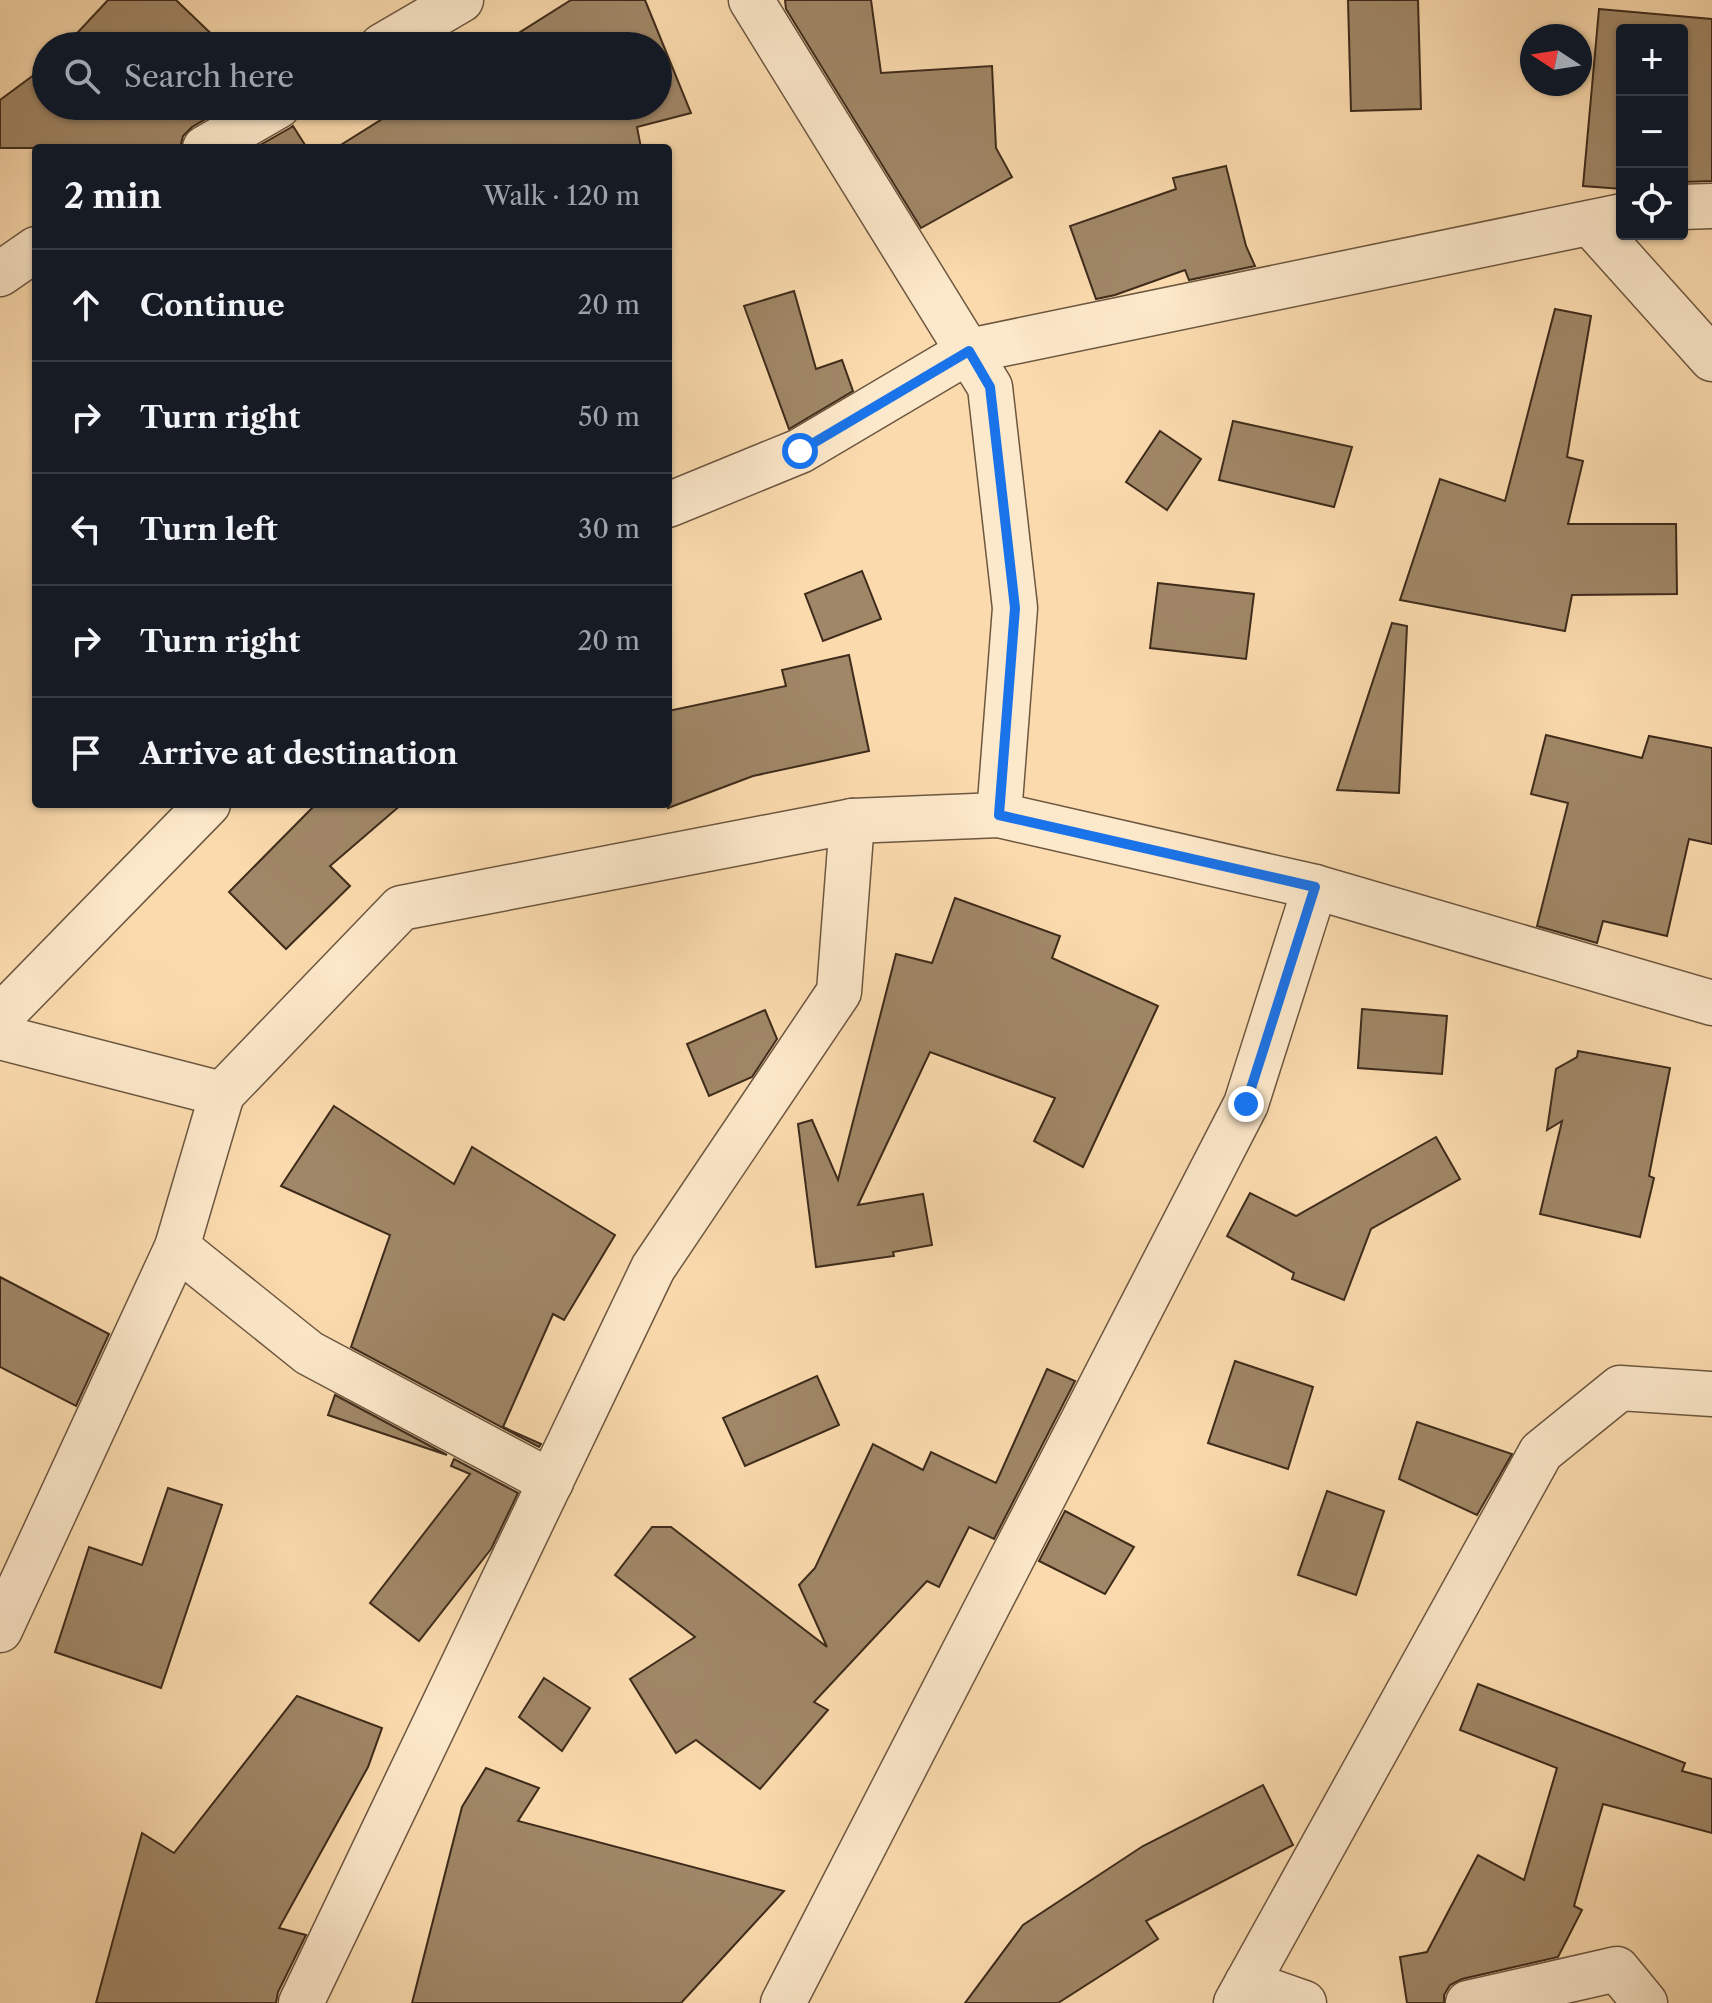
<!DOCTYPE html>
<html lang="en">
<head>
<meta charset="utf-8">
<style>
	body { margin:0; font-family:"Libre Caslon Text",serif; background:#242831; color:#f1f3f6 }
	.controls { position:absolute; right:24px; top:24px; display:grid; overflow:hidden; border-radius:8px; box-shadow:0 2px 6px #0004 }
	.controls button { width:72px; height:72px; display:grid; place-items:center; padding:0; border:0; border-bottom:2px solid #363941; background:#171b24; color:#f1f3f6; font:40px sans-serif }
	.compass { position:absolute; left:1520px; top:24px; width:72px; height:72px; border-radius:50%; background:#171b24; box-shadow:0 2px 6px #0004; rotate:282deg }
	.stop { position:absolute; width:24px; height:24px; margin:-18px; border:6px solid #1a73e8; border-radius:50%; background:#fff }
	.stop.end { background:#1a73e8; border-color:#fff; box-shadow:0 2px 8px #0008 }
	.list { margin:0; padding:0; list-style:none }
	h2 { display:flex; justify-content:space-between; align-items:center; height:104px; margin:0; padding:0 32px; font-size:34px }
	h2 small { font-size:26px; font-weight:400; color:#9ea1a6 }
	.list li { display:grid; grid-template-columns:52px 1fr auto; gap:24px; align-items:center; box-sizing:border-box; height:112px; padding:0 32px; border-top:2px solid #363941 }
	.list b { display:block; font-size:30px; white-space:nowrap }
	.list em { font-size:26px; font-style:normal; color:#9ea1a6 }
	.icon { flex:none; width:44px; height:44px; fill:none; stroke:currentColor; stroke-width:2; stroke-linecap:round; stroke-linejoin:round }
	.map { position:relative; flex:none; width:1712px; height:2003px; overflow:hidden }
	.search { position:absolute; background:#171b24; box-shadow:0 2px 6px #0004; left:32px; top:32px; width:640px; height:88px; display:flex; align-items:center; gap:20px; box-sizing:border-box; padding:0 28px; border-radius:44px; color:#9ea1a6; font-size:30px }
	.panel { position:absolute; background:#171b24; box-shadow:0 2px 6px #0004; left:32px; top:144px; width:640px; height:664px; border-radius:8px }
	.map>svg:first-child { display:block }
	.building { fill:#a08767; stroke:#3e2b1b; stroke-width:2 }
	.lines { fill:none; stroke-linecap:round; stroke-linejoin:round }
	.street-casing { stroke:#6d5740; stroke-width:47 }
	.street { stroke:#fce8ca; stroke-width:44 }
	.route { stroke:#1a73e8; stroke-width:10 }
</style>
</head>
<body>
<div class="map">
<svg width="1712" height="2003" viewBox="0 0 1712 2003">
	<rect width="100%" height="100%" fill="#fbdbae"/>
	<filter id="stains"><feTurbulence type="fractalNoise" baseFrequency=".0025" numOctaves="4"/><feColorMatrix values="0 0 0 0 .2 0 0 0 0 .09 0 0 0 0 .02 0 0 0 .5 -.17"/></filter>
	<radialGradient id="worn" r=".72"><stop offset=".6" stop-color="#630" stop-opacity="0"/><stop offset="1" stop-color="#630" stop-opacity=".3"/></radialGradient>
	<g class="building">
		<path d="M 108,0 L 176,0 L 224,46 L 65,46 Z"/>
		<path d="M 571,0 L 645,0 L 691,113 L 637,127 L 641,148 L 336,148 L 403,106 L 658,106 L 658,46 L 498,46 Z"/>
		<path d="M 785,0 L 871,0 L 881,73 L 992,66 L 996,148 L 1012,177 L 921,228 L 786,9 Z"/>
		<path d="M 1348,0 L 1418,0 L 1421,109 L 1351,111 Z"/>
		<path d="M 1599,9 L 1712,19 L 1712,181 L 1682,182 L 1682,30 L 1622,30 L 1622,189 L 1583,186 Z"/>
		<path d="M 46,66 L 46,106 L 228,106 L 192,127 L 183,136 L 180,148 L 0,148 L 0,100 Z"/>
		<path d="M 293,126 L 307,148 L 255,148 L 290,128 Z"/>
		<path d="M 1226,166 L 1246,246 L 1255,266 L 1189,280 L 1185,270 L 1115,295 L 1096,299 L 1070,226 L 1176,189 L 1173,178 Z"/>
		<path d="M 794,291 L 816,369 L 842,360 L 853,391 L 789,429 L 744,306 Z"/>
		<path d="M 1555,309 L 1591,316 L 1567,457 L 1583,461 L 1568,524 L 1676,524 L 1677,594 L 1572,595 L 1565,631 L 1400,600 L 1440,479 L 1505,501 Z"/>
		<path d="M 1233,421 L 1352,447 L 1334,507 L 1219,480 Z"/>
		<path d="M 1160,431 L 1201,459 L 1167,510 L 1126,482 Z"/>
		<path d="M 862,571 L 881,619 L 823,641 L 805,594 Z"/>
		<path d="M 1158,583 L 1254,594 L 1246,659 L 1150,648 Z"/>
		<path d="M 1392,623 L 1407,626 L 1399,793 L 1337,790 Z"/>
		<path d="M 849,655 L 869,751 L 753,776 L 668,808 L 668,711 L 786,686 L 782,670 Z"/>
		<path d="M 1546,735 L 1642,758 L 1649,736 L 1712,748 L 1712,844 L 1689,839 L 1667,936 L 1603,921 L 1597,943 L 1537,926 L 1568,803 L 1531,794 Z"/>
		<path d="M 316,804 L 402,804 L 330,866 L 350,886 L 286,949 L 229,892 Z"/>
		<path d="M 955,898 L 1060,936 L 1052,958 L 1158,1006 L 1083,1167 L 1034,1141 L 1055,1098 L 930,1052 L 858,1205 L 923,1194 L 932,1245 L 893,1252 L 894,1256 L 816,1267 L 798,1124 L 812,1120 L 838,1180 L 896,954 L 932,963 Z"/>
		<path d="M 1362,1009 L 1447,1016 L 1442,1074 L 1358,1068 Z"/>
		<path d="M 765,1010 L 777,1039 L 752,1077 L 709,1096 L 687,1044 Z"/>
		<path d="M 1578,1051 L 1670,1068 L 1649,1176 L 1654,1178 L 1640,1237 L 1540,1214 L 1562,1121 L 1547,1130 L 1556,1069 L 1577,1057 Z"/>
		<path d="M 334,1106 L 454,1184 L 472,1147 L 615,1235 L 564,1320 L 553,1314 L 503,1427 L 541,1444 L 539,1447 L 351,1347 L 390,1235 L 281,1186 Z"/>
		<path d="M 1436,1137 L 1460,1179 L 1371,1229 L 1344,1300 L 1292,1279 L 1294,1273 L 1227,1236 L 1250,1193 L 1296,1216 Z"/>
		<path d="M 0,1277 L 109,1334 L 76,1406 L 0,1367 Z"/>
		<path d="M 1235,1361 L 1313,1387 L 1288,1469 L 1208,1443 Z"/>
		<path d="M 1047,1369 L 1075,1381 L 994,1539 L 969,1527 L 939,1587 L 927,1581 L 814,1702 L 828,1710 L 760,1789 L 696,1740 L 676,1753 L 630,1679 L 695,1637 L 615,1575 L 652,1527 L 671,1527 L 827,1647 L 799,1585 L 815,1568 L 873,1444 L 923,1470 L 931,1452 L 996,1483 Z"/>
		<path d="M 817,1376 L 839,1425 L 745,1466 L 723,1418 Z"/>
		<path d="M 335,1395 L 447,1455 L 328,1415 Z"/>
		<path d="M 1417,1422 L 1512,1454 L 1477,1515 L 1399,1479 Z"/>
		<path d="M 454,1459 L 518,1493 L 491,1549 L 419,1641 L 370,1603 L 470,1474 L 451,1466 Z"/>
		<path d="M 168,1488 L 222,1505 L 161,1688 L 55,1652 L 89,1547 L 142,1565 Z"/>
		<path d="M 1327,1491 L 1384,1511 L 1356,1595 L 1298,1575 Z"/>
		<path d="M 1065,1511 L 1134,1547 L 1105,1594 L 1039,1561 Z"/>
		<path d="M 544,1678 L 590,1708 L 562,1751 L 519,1717 Z"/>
		<path d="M 1478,1684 L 1685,1763 L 1682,1771 L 1712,1779 L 1712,1833 L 1603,1804 L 1574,1906 L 1582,1910 L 1558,1957 L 1462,1979 L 1450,1985 L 1444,1995 L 1444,2003 L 1407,2003 L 1400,1957 L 1427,1952 L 1478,1855 L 1524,1880 L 1557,1768 L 1460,1730 Z"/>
		<path d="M 297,1696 L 382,1728 L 368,1767 L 279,1928 L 306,1935 L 278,1992 L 276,2003 L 96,2003 L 142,1833 L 174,1853 Z"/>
		<path d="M 486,1768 L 539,1788 L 518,1821 L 784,1891 L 681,2003 L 412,2003 L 462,1807 Z"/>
		<path d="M 1263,1785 L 1293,1845 L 1146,1921 L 1158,1939 L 1058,2003 L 965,2003 L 1023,1925 L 1143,1846 Z"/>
	</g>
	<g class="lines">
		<g class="street-casing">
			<g id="street">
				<path d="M 751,0 L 990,387 L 1015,608 L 999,815"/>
				<path d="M 382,46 L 461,0"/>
				<path d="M 205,148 L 278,106"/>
				<path d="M 1682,207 L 1712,206"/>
				<path d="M 1590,223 L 1712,359"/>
				<path d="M 0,274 L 36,249"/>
				<path d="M 668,505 L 800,451 L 969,351 L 1622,216"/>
				<path d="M 0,1017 L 208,804"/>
				<path d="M 0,1037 L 222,1094 L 401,908 L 852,821 L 999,815 L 1315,887 L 1712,1003"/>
				<path d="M 177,1247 L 309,1353 L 551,1482"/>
				<path d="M 0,1630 L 177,1247 L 222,1094"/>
				<path d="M 1247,1983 L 1304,2003"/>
				<path d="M 301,2003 L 653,1268 L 839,992 L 852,821"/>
				<path d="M 783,2003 L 1246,1104 L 1315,887"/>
				<path d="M 1236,2003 L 1541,1452 L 1620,1388 L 1712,1394"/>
				<path d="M 1468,2003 L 1617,1969 L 1645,2003"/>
			</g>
		</g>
		<use href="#street" class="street"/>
	</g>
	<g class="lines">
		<path class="route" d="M 800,451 L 969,351 L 990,387 L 1015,608 L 999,815 L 1315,887 L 1246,1104"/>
	</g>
	<rect width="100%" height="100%" filter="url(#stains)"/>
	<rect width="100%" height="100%" fill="url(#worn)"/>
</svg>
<div class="controls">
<button>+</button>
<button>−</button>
<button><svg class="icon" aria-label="locate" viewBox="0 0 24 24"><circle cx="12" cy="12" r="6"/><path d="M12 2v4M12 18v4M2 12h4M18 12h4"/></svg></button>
</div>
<svg class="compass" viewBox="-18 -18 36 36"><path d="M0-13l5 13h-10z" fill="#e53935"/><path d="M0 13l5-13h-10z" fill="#9ea1a6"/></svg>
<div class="stop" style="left:800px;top:451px"></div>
<div class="stop end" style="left:1246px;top:1104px"></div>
<div class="search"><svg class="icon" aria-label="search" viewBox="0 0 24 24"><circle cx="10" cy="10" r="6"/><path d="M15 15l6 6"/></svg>Search here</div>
<section class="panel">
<h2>2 min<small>Walk · 120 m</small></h2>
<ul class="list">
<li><svg class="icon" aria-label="ahead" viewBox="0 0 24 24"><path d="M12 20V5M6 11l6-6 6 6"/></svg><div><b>Continue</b></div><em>20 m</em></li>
<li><svg class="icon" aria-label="right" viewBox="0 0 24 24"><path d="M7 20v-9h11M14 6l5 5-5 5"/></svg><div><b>Turn right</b></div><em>50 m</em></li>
<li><svg class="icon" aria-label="left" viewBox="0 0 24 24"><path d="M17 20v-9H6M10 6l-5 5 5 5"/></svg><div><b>Turn left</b></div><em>30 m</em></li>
<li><svg class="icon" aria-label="right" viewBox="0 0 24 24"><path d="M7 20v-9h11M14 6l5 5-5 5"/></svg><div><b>Turn right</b></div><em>20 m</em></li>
<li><svg class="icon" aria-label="arrive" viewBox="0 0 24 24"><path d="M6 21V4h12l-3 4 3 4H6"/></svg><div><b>Arrive at destination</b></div></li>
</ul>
</section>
</div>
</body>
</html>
